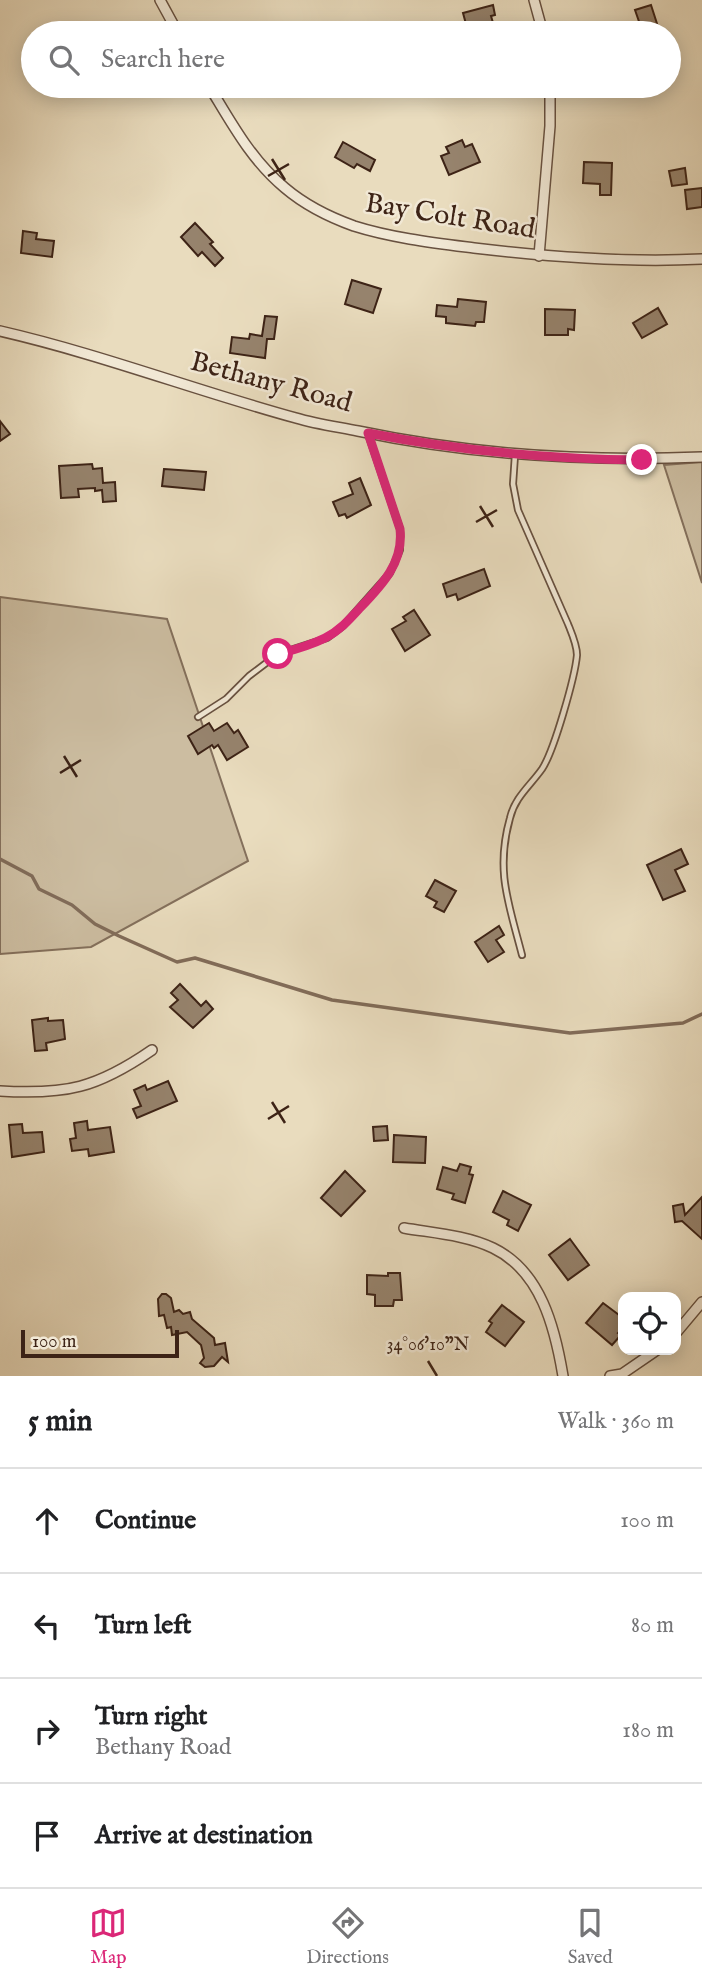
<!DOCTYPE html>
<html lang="en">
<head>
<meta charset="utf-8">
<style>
	body { margin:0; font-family:"IM FELL English",serif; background:#f6f6f6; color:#202124 }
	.controls { position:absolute; right:21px; bottom:21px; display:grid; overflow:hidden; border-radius:14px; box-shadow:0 4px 18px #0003 }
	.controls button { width:63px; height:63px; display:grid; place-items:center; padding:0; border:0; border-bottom:2px solid #e0e0e0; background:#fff; color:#202124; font:35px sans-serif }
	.scale { position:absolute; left:21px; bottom:18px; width:158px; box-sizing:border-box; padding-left:7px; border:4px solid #3d2316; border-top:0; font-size:19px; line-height:24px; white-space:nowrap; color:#3d2316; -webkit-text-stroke:5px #f1e8d5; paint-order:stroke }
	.stop { position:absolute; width:21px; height:21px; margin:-16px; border:5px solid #db2777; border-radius:50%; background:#fff }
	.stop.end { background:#db2777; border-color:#fff; box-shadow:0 2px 7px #0008 }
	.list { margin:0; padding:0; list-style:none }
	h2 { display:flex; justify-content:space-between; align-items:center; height:91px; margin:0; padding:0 28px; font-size:30px }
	h2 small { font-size:23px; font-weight:400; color:#757577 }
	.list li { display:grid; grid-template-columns:46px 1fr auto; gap:21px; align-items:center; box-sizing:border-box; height:105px; padding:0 28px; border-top:2px solid #e0e0e0 }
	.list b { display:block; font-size:26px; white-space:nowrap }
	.list p { margin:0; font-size:23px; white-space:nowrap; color:#757577 }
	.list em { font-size:23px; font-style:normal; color:#757577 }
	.icon { flex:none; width:38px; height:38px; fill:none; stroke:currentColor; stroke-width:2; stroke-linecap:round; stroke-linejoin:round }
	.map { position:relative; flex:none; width:702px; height:1376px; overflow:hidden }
	.search { position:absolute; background:#fff; box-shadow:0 4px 18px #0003; left:21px; right:21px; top:21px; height:77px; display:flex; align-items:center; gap:18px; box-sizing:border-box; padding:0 24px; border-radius:38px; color:#757577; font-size:26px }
	.sheet { height:511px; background:#fff }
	nav { display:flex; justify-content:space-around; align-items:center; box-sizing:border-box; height:98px; border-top:2px solid #e0e0e0; background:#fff; font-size:19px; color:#757577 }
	nav a { display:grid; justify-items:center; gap:4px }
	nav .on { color:#db2777 }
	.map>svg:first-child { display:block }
	.green { fill:#ccbda1; stroke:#84705c; stroke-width:2 }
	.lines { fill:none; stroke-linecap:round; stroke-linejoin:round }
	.stream { stroke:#816c59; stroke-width:3.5 }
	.building { fill:#96836d; stroke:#3d2316; stroke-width:2 }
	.service-casing { stroke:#685140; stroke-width:8 }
	.minor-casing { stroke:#685140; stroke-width:12 }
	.service { stroke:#f1e8d5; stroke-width:4.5 }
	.minor { stroke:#f1e8d5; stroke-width:9 }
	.route { stroke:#db2777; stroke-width:9 }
	.ticks { fill:none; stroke:#3d2316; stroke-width:2.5 }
	.labels { text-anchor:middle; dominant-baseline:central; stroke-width:5; stroke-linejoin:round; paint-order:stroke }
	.street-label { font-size:28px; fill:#3d2316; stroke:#f1e8d5 }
	.ticks-label { font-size:18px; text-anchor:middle; fill:#3d2316; stroke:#f1e8d5; stroke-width:5; stroke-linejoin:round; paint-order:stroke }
</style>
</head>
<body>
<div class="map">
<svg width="702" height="1376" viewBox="0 0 702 1376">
	<rect width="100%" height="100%" fill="#e9dcbe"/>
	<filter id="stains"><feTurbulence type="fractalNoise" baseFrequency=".00286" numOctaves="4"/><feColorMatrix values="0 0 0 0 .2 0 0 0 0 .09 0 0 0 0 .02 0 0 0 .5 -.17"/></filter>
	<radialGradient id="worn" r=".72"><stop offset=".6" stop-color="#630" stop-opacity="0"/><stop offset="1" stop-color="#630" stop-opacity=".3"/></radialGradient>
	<g class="green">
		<path d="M 702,462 L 702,583 L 664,465 Z"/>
		<path d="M 0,597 L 167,619 L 248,861 L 91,947 L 0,954 Z"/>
	</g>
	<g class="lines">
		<path class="stream" d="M 0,859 L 32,876 L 39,889 L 72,905 L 95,924 L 119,936 L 177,962 L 195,958 L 332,1000 L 570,1033 L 683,1023 L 702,1014"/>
	</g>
	<g class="building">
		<path d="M 493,5 L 495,15 L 491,16 L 496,33 L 475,33 L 472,23 L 466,24 L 463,13 Z"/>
		<path d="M 651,5 L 660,33 L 643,33 L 635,10 Z"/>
		<path d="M 462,140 L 465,147 L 472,144 L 480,162 L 449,175 L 441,156 L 449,153 L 446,147 Z"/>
		<path d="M 343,142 L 375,160 L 370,171 L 357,164 L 354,168 L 335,157 Z"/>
		<path d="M 584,162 L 612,163 L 611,195 L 600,195 L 600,184 L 583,183 Z"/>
		<path d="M 685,168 L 687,184 L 672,186 L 669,171 Z"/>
		<path d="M 702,188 L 702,207 L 687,209 L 685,190 Z"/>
		<path d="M 195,223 L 213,242 L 210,244 L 223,258 L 215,266 L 202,252 L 198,256 L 181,237 Z"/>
		<path d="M 23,231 L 37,233 L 36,239 L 54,241 L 52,257 L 21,253 Z"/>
		<path d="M 352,280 L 381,289 L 373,313 L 345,304 Z"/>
		<path d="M 458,299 L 486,302 L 484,322 L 476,322 L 475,326 L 446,323 L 446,317 L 436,316 L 437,305 L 457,307 Z"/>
		<path d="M 658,308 L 667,324 L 642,338 L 633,323 Z"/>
		<path d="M 545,309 L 575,310 L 574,330 L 568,329 L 568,335 L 545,335 Z"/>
		<path d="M 265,316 L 277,317 L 274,339 L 267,339 L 265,358 L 230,353 L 232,337 L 249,339 L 250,334 L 262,336 Z"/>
		<path d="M 0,421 L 10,434 L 0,441 Z"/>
		<path d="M 92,464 L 93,469 L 102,468 L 103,483 L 115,482 L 116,501 L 103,502 L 102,490 L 95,491 L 95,488 L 78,489 L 79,497 L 61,498 L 59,466 Z"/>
		<path d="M 164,469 L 206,472 L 204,490 L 162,486 Z"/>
		<path d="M 360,478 L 371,505 L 347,518 L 345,514 L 339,516 L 333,502 L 353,494 L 349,483 Z"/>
		<path d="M 484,569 L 490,586 L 458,600 L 456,594 L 447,597 L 443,584 Z"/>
		<path d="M 414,610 L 430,635 L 405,651 L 392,629 L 406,621 L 403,617 Z"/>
		<path d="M 209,723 L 214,731 L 227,723 L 234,733 L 238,730 L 248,747 L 227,760 L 218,745 L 214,748 L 212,745 L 198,754 L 188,736 Z"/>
		<path d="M 681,849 L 688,864 L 675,870 L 685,891 L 663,900 L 647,865 Z"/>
		<path d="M 435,880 L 456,891 L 444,912 L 434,907 L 437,902 L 426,896 Z"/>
		<path d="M 499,926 L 504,935 L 496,940 L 504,952 L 488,962 L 475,942 Z"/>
		<path d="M 180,984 L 201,1006 L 206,1001 L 213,1009 L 193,1028 L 170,1007 L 178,1000 L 171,993 Z"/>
		<path d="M 48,1018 L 48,1021 L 63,1020 L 65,1039 L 46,1043 L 47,1050 L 35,1051 L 32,1020 Z"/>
		<path d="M 168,1081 L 177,1101 L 137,1118 L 133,1109 L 141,1106 L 134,1090 L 145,1085 L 147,1090 Z"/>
		<path d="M 87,1121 L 88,1130 L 110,1127 L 114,1152 L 89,1156 L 88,1149 L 72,1151 L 70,1139 L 76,1138 L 74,1123 Z"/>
		<path d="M 22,1124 L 23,1133 L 42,1132 L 44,1152 L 12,1157 L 9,1125 Z"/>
		<path d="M 387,1126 L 388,1140 L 374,1141 L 373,1127 Z"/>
		<path d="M 394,1135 L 426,1137 L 425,1163 L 393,1162 Z"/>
		<path d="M 460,1164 L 471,1167 L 469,1174 L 473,1175 L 465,1203 L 452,1199 L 454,1194 L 437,1189 L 443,1167 L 457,1171 Z"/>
		<path d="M 345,1171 L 365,1191 L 341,1216 L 321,1198 Z"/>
		<path d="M 503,1191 L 531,1205 L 518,1231 L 507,1225 L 509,1220 L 493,1212 Z"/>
		<path d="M 702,1197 L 702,1239 L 682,1221 L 675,1222 L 673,1206 L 683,1204 L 685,1215 Z"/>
		<path d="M 570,1239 L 589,1265 L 568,1280 L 549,1255 Z"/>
		<path d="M 388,1273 L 400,1273 L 402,1300 L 394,1300 L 393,1306 L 375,1306 L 375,1295 L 367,1294 L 367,1275 L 388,1276 Z"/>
		<path d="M 162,1294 L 166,1294 L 171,1298 L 174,1312 L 179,1310 L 183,1314 L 190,1312 L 192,1319 L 214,1338 L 215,1345 L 225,1343 L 228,1362 L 222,1357 L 214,1366 L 205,1367 L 200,1363 L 204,1358 L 201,1345 L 187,1332 L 172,1335 L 171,1327 L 167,1328 L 164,1315 L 159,1316 L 158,1299 Z"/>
		<path d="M 603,1303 L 623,1318 L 623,1328 L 618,1333 L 621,1335 L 612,1345 L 586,1323 Z"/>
		<path d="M 502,1305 L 524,1322 L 505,1346 L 486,1332 L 492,1323 L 489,1321 Z"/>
	</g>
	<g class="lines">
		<g class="service-casing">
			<g id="service">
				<path d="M 515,455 L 513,484 L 518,510 L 568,624 C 572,634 577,645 577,655 C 575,677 554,751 542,769 C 530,786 515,797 510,818 C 495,871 509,904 522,955"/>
				<path d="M 198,717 L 226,699 L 249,676 L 278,654 L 327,638 L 343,626 L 390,573 L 400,550 L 400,529 L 368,434"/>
			</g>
		</g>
		<g class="minor-casing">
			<g id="minor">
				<path d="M 160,0 L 178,33"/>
				<path d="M 534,0 L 543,33"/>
				<path d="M 209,86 C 231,122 251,160 285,188 C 305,205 329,217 354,226 C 392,238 435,243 474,248 C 550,257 626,263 702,259"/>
				<path d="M 539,256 L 550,126 L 550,86"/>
				<path d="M 0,331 C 100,354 197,391 296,418 C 316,424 338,427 358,431 C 472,455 586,462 702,457"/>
				<path d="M 0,1091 C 66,1095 97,1088 152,1050"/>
				<path d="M 404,1228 C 433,1233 466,1235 493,1248 C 541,1271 555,1328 563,1376"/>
				<path d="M 676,1333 L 702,1302"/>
				<path d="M 610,1376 L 622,1374 L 657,1350"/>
			</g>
		</g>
		<use href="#service" class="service"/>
		<use href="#minor" class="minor"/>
	</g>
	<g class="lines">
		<path class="route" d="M 278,654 C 294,650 311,645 325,638 C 339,631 349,620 359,609 C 381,586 404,563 400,529 L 368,433 C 459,451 549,459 642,460"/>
	</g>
	<path class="ticks" d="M 272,159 L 285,180M 268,176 L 289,164M 480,506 L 493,527M 476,522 L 497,510M 64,756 L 77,777M 60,773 L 81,760M 272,1102 L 285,1123M 268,1119 L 289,1106M 428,1361 L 437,1376"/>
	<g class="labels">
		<g class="street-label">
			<text transform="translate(450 217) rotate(9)">Bay Colt Road</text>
			<text transform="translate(271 383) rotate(15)">Bethany Road</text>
		</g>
	</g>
	<g class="ticks-label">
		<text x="428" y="1350">34°06'10"N</text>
	</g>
	<rect width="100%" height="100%" filter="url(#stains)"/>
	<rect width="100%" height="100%" fill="url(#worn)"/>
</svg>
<div class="controls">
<button><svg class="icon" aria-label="locate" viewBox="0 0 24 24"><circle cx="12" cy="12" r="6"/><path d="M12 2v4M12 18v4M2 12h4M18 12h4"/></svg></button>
</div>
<div class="scale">100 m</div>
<div class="stop" style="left:278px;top:654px"></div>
<div class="stop end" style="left:642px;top:460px"></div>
<div class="search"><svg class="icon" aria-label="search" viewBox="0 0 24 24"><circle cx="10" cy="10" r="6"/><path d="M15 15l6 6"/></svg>Search here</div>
</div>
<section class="sheet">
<h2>5 min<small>Walk · 360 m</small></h2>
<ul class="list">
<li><svg class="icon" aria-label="ahead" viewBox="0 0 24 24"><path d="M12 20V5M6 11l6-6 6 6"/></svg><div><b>Continue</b></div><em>100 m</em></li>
<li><svg class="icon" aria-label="left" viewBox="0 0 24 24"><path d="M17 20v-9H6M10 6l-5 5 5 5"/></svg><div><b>Turn left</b></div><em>80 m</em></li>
<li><svg class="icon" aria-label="right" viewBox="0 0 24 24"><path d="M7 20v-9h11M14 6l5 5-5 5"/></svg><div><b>Turn right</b><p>Bethany Road</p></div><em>180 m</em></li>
<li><svg class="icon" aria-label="arrive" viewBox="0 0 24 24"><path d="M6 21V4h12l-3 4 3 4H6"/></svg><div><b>Arrive at destination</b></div></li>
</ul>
</section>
<nav>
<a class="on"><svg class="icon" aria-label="map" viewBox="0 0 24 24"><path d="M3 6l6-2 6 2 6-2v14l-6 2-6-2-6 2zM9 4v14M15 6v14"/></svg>Map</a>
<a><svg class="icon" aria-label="directions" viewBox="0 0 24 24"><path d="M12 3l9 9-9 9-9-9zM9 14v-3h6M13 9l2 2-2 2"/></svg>Directions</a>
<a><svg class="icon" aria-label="saved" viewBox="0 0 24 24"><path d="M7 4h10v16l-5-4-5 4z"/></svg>Saved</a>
</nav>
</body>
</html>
